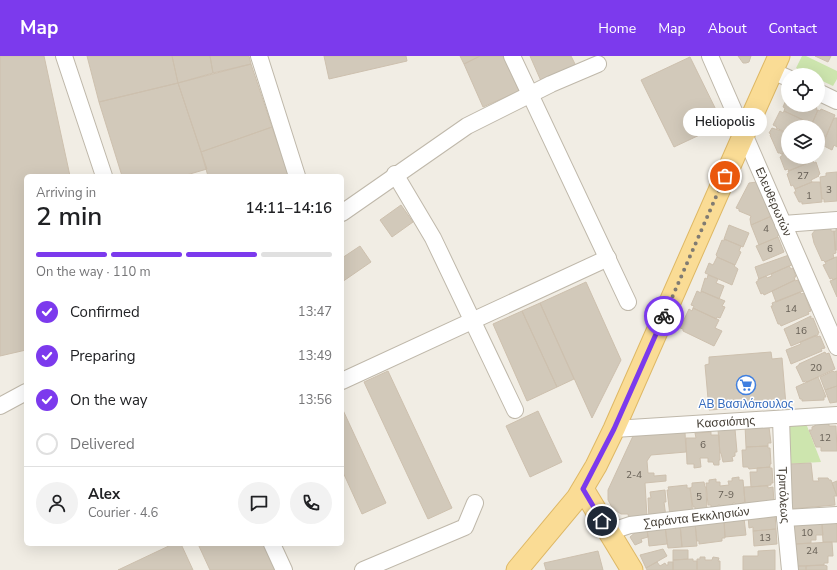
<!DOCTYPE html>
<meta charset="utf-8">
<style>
:root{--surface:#fff;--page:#f2f2f2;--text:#202124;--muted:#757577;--line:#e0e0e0;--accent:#7c3aed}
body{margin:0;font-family:"Nunito Sans",sans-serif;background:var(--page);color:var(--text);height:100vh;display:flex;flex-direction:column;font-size:15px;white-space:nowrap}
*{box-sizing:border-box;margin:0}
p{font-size:13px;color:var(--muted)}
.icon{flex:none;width:22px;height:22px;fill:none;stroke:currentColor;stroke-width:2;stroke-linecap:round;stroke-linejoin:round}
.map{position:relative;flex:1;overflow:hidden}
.panel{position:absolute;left:24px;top:118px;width:320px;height:372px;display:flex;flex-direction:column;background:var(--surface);border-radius:6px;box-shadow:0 4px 16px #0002}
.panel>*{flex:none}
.tools{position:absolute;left:781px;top:12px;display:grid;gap:8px}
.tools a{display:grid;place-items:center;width:44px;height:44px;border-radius:50%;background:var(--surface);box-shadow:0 4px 16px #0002;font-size:20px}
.pin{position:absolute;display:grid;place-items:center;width:34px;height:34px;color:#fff;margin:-17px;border:2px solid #fff;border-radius:50%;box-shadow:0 1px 4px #0007}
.courier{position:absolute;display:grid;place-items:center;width:40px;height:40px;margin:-20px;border:3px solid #7c3aed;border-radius:50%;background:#fff;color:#222;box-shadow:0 1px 5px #0007}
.bubble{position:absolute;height:28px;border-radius:14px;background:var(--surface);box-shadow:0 4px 16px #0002;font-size:13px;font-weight:600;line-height:28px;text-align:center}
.headline em{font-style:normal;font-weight:600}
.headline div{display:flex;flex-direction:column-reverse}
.headline{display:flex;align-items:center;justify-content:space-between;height:68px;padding:0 12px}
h1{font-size:26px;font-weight:600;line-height:30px}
.bar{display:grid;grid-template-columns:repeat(4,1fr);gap:6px 4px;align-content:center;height:48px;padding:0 12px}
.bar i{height:5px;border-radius:3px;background:var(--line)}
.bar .current{background:var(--accent)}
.bar p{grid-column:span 4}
.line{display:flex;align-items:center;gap:10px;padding:0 12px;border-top:1px solid var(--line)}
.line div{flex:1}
.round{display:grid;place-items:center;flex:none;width:42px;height:42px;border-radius:21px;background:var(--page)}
ol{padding:0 12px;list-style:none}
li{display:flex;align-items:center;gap:12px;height:44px}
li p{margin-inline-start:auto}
li .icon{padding:4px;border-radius:50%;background:var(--accent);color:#fff;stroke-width:4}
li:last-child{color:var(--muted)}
li i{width:22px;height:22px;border:2px solid var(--line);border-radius:50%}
header{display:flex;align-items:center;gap:24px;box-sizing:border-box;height:56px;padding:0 20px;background:var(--accent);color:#fff}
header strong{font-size:19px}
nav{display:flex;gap:22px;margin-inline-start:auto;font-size:14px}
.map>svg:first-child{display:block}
</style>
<header>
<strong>Map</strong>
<nav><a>Home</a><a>Map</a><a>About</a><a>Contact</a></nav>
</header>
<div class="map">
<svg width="837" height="514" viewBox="0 0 837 514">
<rect width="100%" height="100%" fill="#f1ede4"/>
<!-- green -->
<path fill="#cde5ae" d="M802,0H806L837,15V23L833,30L818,23V19H810L796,12Z
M786,370H807L821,406L788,408Z"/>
<!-- building -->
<path fill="#d2c9ba" stroke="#cdc0ae" d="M0,0H44L70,120H26V294L0,300Z
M87,0H172L178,27L99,46Z
M172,0H210L213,17L178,27Z
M210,0H249L251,8L213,17Z
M324,0H406L407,5L329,23Z
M460,0H480L464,8Z
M480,0H503L519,35L483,51L464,8Z
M530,0H571L576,10L541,25Z
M738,0H751L749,6L746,7H743Z
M815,0H831L828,6Z
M690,1L723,68L674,91L641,24Z
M251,8L272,71L201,96L178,27Z
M178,27L207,113L183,120H122L99,46Z
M788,39V49H812L817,52L816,54H818L812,68L784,55L785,52L783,51Z
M821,53L835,59L825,83L823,82L821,86L818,85V71H810L818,54L820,55Z
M780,55L783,57L784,55L803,64L800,71L798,70V71H788V77L776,72L777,71L773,69Z
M834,62H837V91L834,89L832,94L824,90L825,88L823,87Z
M272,71L289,120H208L201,96Z
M772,72L788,77V95L781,98L780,97H778L770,79L771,78L769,77Z
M788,95V101H814V103H812L813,105L789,115L788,113L785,114L780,101L782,100V98Z
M813,105L814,107L816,106L820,118L818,119L819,120L811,124L812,126L795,133L793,129L791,130L787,118L789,117L788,115Z
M837,116V145L824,146V143H822L820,121L826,120V117Z
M757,126L774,159L751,169L750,163L751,160L739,155V153L736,152L749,127Z
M812,126H820L822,146L802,148V146H799L794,136H796L795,133Z
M401,149L413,166L392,181L380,164Z
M774,159L781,178L777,180L778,181L759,189L751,169Z
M729,169L749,177L743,191L724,183Z
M831,172V175H834L836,197L833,198L834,202L825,206L823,204L822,205L814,187L812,178L816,173Z
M836,172H837V194H835L834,175H836Z
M778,181L784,196L763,205L756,190Z
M724,183L741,190L739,195L741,196L735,209L717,201V200L716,199L722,184L724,185Z
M360,190L371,206L342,226V202Z
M789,199L794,208L759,223L755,211Z
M717,201L735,209L734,210L738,213L732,229L705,217L709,207L713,209Z
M836,201H837V222L833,224L832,222L830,223L823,209L826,208L825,206Z
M789,210L791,213L793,212L796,221H794L795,224L764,239L763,237L761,238L756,226L758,225V223L766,220L767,222L772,220L771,218Z
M708,219L718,223L716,227L724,230L719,243L701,235L705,222L707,223Z
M837,222V241L830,225Z
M795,224V225L798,224L803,235L776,246L772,235Z
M586,226L621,304L592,362L540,247Z
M697,235L701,237V235L725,245L722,250L725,251L720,262L717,261L716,263L693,252L694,250L691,249Z
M800,236L801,238L804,237L811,255L808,256L809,258L781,270L780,268H778L771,250H773L772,247Z
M540,247L574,323L557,331L522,255Z
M693,252L719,264L715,272L722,275L714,290L683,275V273L680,272L689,253L692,255Z
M522,255L557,331L527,345L493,268Z
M811,260V263L813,262L819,277H818V279L791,290L784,273Z
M816,279V281L820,280L825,292L821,293L822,295L791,308L786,294L801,288L800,286Z
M771,296L772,303L782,302L786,349L709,354L705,309L709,308V301Z
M825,296L826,298L829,297L835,313L807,326L806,325L803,326L796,311L799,309V308Z
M388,315L452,452L428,463L364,326Z
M833,315L834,316L837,315V330L825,334L820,321Z
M818,321L826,341H824V344L802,345V343H800L796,331Z
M837,330V346L830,347L825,334Z
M342,352L386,447L362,458L342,414Z
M538,355L562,406L530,421L506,370Z
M815,368H829V370H836L837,395H821V391H816L809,374H812V371L815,370Z
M745,369L769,371L771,387H768V390L746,391Z
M735,373L737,396H735V400L732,401L733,405L723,406L721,397H720L718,374Z
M685,376L686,396L651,399L647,405L648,417H654V420L666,419V425L645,427L647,461L629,463L628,458H621L613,453L608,444V434L633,380Z
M711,376V379H719L720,404H719V409H714L713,406H708V402H700L701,411L694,412V408H687L686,382H696L695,377Z
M768,390V392H770L771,408H770V411L749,413L748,411H743L742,394H746V391Z
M811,407L813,425H819L818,422H828L829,424H831L837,440H834L835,449L790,453V408Z
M770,411V412H772L773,427H771V429L751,431L750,416H757V412Z
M739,421V424H743L745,446L742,447V450H736L735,447H733V450L720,451V449H718V452L711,453V449H708L706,427H709V424L716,423V426H720V430L729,429L728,425H732V422Z
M837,425V440L832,427Z
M704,426L705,431H706L707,457L695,458V451H693L690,432L692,431V427Z
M687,429V432H690L693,458L670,460L667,434H669L668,431Z
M768,430V432L773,431L774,447L745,449L744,431Z
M665,434L666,446H664L666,461L649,463L648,442H651L650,436Z
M775,457L776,473L753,475V471L749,472L748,460Z
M744,462L746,479L725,481L724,464Z
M724,464L725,482H722V485L699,488V485H697L695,467Z
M837,464V486H823L822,468Z
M820,466V468H822L823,479H816V484H811V487L795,488L793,469Z
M695,467L697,490L682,491L680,468Z
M680,468L682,491L668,492L665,470Z
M665,470L667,488L649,490L647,472Z
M776,473L777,488L754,490L753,475Z
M647,474L648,481L641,483L642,486L635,489L630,481L637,475Z
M832,486L833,500H828V507H824V509L796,510L795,488Z
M173,488H181L193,514H118Z
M198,488H263L275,514H210Z
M663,493L667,500L646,512L640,499Z
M673,494H688V503L673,504Z
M775,494V514H743V500H758V495Z
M598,495L603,514H546L544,507Z
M700,501H705V504H712L713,501L719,502L718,505H720V514H697V503H700Z
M693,503V505H697V514H673V504Z
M657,506L660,510L665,507L666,509H668V506H673V514H647L646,512Z
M796,510H806V514H796Z
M806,510L824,509L827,510V514H806Z"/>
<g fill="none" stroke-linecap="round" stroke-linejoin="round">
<!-- minor casing -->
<g stroke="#bfb8aa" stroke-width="18">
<g id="minor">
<path d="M64,0L104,120"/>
<path d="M259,0L297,120"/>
<path d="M512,0L628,246"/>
<path id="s1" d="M710,0L837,291"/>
<path d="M772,15L788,22"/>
<path d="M818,36L837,45"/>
<path d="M395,118L433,182L515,354"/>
<path d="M342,157L467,70L551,28L598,8"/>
<path d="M783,168L837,164"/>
<path d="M342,325L608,202"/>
<path d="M0,350L26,336"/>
<path id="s2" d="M781,363L784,451L790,514"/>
<path id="s3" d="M614,373L837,359"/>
<path d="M785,462L837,459"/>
<path id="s4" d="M609,476L630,469L784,451"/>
<path d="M272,488L284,514"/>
<path d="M363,514L465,471L475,447"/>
</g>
</g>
<!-- major casing -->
<g stroke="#deb865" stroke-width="23">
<path id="major" d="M583,433L632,514
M517,514L577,442L596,410L614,373L744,78L779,0"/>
</g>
<!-- minor -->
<use href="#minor" stroke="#fff" stroke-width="16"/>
<!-- major -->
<use href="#major" stroke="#fadc95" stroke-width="21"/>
</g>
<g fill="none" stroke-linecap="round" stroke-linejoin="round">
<!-- done -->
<path stroke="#807b72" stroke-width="4" stroke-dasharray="0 7.2" d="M664,260L725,120"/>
<!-- route -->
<path stroke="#7c3aed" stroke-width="5" d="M602,465L583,433L614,373L664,260"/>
</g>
<!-- icons -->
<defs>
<g id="supermarket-ring" transform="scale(1)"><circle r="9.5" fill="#fff" stroke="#3f7fe0" stroke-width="1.5"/><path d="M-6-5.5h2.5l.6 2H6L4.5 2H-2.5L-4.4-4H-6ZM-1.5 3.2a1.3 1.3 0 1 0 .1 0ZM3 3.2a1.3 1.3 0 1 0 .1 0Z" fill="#3f7fe0"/></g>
</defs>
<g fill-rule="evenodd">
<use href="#supermarket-ring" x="746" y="329"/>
</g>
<g text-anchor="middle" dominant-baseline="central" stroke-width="3" stroke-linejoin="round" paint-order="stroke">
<!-- number labels -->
<g font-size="10" fill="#676056">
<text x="803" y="120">27</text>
<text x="829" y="134">3</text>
<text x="809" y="140">1</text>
<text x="766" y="173">4</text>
<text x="770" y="193">6</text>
<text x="791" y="253">14</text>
<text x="801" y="275">16</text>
<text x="816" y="312">20</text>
<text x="825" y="382">12</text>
<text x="703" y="389">6</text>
<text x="634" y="419">2-4</text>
<text x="726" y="439">7-9</text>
<text x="699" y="441">5</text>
<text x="807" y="477">10</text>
<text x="765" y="482">13</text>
<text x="812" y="495">24</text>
</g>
<!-- street labels -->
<g font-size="12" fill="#433d34" stroke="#fff">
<text stroke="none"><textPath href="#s1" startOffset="159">Ελευθερωτών</textPath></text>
<text stroke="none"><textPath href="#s3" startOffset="112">Κασσιόπης</textPath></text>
<text stroke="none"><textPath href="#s2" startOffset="76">Τριπόλεως</textPath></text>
<text stroke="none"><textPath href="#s4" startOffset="89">Σαράντα Εκκλησιών</textPath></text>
</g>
<!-- shop labels -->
<g font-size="12" fill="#366cbe" stroke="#fff">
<text x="746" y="348">ΑΒ Βασιλόπουλος</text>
</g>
</g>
</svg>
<div class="tools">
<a><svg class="icon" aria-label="locate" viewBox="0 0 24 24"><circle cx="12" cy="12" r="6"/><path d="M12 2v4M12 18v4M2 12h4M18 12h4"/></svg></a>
<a><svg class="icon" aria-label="layers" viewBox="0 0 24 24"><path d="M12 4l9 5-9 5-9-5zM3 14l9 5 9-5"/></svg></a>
</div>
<div class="pin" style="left:725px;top:120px;background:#ea580c"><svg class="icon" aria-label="bag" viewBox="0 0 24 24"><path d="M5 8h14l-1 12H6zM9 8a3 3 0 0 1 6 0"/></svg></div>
<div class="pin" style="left:602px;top:465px;background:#1f2937"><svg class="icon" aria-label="home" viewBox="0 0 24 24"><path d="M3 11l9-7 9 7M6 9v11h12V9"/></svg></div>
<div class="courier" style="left:664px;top:260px"><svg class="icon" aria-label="bike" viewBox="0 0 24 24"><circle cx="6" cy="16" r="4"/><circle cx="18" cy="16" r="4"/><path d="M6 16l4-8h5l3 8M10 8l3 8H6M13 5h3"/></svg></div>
<div class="bubble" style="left:683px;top:52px;width:84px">Heliopolis</div>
<section class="panel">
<div class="headline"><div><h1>2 min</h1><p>Arriving in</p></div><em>14:11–14:16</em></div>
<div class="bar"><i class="current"></i><i class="current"></i><i class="current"></i><i></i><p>On the way · 110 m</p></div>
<ol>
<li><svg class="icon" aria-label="check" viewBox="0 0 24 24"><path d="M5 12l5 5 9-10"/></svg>Confirmed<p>13:47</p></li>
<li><svg class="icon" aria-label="check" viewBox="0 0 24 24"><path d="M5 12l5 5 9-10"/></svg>Preparing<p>13:49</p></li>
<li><svg class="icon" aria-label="check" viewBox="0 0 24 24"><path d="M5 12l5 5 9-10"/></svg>On the way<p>13:56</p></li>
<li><i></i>Delivered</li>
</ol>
<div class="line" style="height:72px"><a class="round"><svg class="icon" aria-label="person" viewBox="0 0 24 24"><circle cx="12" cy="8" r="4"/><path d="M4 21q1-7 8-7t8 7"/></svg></a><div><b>Alex</b><p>Courier · 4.6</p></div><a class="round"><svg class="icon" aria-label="chat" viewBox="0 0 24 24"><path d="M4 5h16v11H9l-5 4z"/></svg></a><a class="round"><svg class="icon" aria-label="phone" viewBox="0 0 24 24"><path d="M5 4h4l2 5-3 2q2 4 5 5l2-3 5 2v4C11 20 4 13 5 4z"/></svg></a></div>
</section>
</div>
